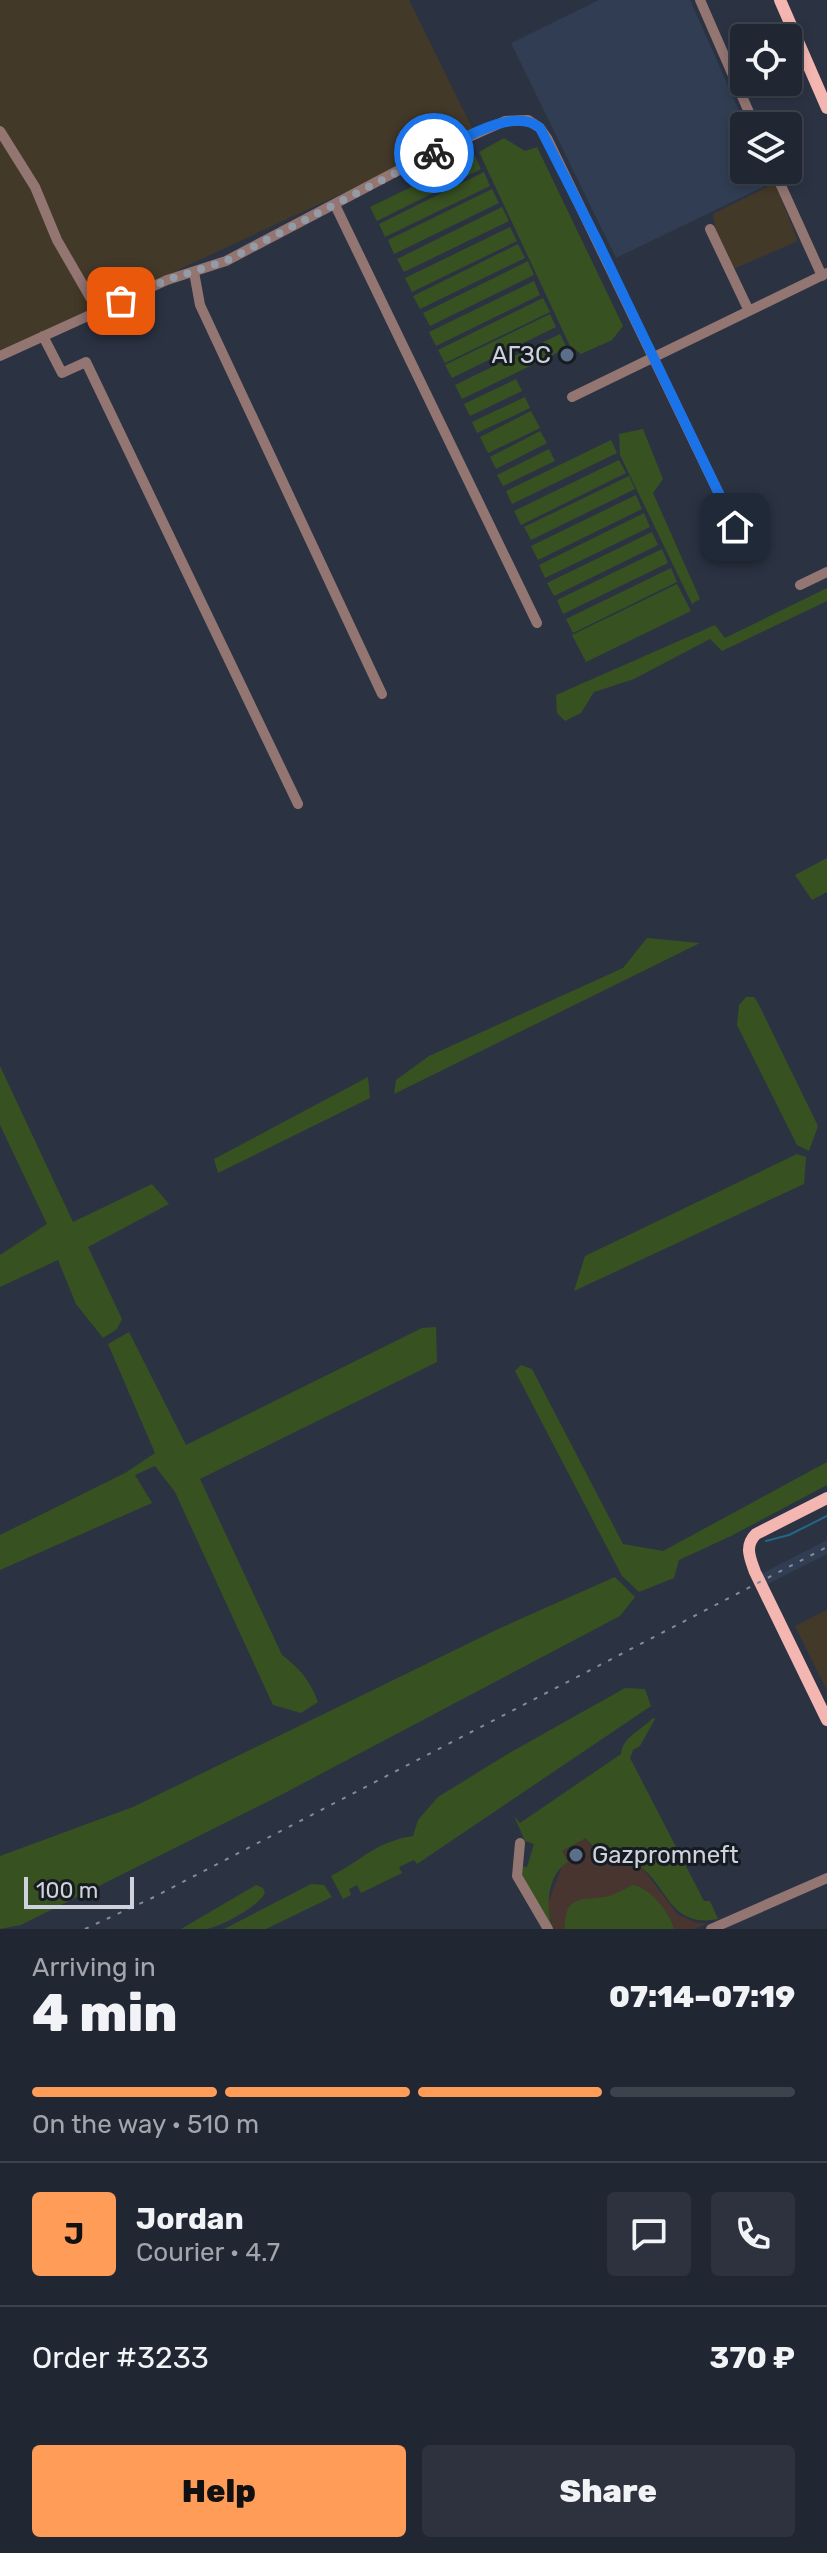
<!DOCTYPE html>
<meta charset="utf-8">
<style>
:root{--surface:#202632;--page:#2d323e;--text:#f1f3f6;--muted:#a2a5ac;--line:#3d434d;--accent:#fe9c58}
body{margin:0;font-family:Rubik,sans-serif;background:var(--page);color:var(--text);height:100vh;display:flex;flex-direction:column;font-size:30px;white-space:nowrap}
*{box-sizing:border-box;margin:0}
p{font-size:26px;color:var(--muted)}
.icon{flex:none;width:44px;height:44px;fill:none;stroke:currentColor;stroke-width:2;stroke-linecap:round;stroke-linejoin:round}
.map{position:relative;height:1929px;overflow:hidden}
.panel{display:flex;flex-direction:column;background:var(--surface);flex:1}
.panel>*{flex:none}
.buttons{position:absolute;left:730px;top:24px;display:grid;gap:16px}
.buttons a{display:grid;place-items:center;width:72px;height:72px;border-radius:8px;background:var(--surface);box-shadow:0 4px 12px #0003,0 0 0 2px var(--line);font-size:40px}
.scale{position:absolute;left:24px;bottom:20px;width:110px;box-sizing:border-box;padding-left:8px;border:4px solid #cdd2dc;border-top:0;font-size:22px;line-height:28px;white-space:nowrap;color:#cdd2dc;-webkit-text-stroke:6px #171b22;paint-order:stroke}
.pin{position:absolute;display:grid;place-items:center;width:68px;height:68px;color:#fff;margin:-34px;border-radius:16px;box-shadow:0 4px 12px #0006}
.courier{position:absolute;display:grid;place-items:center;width:80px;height:80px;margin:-40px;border:6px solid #1a73e8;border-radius:50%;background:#fff;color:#222;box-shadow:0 2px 10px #0007}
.summary em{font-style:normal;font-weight:800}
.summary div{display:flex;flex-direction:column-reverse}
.summary{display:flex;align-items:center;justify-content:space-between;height:136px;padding:0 32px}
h1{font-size:52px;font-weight:800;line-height:60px}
.bar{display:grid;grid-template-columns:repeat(4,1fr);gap:12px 8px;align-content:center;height:96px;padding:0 32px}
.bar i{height:10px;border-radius:6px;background:var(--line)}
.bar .current{background:var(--accent)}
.bar p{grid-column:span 4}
.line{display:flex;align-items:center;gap:20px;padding:0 32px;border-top:2px solid var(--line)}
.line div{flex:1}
.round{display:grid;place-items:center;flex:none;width:84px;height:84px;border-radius:8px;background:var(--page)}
.primary-button{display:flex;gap:16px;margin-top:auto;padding:16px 32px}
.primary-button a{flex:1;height:92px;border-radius:8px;background:var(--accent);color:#111;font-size:32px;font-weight:800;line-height:92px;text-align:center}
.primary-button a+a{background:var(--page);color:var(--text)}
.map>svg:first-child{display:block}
</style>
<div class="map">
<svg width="827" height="1929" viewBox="0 0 827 1929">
<rect width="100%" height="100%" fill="#2b3343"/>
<!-- commercial -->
<path fill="#493530" d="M586,1838L590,1845L636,1864L644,1870L678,1915L697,1923H708L695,1929H553L547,1906L562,1866V1851Z"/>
<!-- industrial -->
<path fill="#433929" d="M0,0H409L474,132L0,353Z
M775,183L798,241L733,269L716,235L713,214Z
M827,1610V1691L795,1626Z"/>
<!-- built -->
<path fill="#313d52" d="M599,0H690L746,126L744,170H765L771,183L616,258L511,43Z
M827,1540V1554L766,1585L761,1574Z"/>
<!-- green -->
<path fill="#385121" d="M504,138L525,151L537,147L623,326L612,340L581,354L570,346L479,152Z
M475,156L481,169L377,221L370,207Z
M484,172L490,186L385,237L379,224Z
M492,189L499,203L394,254L388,240Z
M502,207L509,221L404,272L397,259Z
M510,227L517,241L412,292L405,278Z
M518,244L525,258L420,309L413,296Z
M528,261L534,275L430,326L423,313Z
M534,281L540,295L436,346L429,332Z
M543,298L550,312L445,363L438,350Z
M550,314L556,327L452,378L445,365Z
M560,334L567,348L462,399L455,385Z
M516,379L522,391L470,416L464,404Z
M525,397L530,408L477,433L472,422Z
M531,411L540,428L488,453L480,437Z
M643,429L663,479L653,493L700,599L692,604L620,455L619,434Z
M540,431L547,443L496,469L490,457Z
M611,440L617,453L512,504L506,491Z
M549,449L555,461L503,486L497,475Z
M619,460L626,473L521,525L514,511Z
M629,476L635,489L531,540L524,527Z
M636,495L642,509L538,560L531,546Z
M644,513L650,527L545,578L539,565Z
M652,532L658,545L554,596L547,583Z
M662,549L668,563L563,614L557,600Z
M671,568L677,582L573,633L566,619Z
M677,584L691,611L586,662L572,635Z
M827,588V601L722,651L710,639L634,679L594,692L581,713L565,721L557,713L556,695L715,625L725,638Z
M827,858V892L812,900L795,875Z
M647,938L700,943L394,1094L396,1080L429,1056L623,968Z
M746,997H754L758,1003L818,1126L809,1151L797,1145L737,1025L739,1005Z
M0,1066L73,1222L152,1184L169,1204L88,1247L122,1319L117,1329L103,1338L76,1304L58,1260L0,1287V1255L47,1224L0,1125Z
M368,1077L370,1098L218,1173L214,1159Z
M797,1154L806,1157L804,1184L574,1291L585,1256Z
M436,1327L437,1362L200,1479L282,1655C300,1669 310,1680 318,1702L301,1713L273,1705L175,1492L155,1466L135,1475L152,1503L0,1570V1535L125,1473L155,1453L108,1344L129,1332L186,1445L422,1328Z
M521,1365L532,1369L623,1544L663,1551L827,1462V1485L731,1536L679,1560L674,1578L639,1592L622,1576L515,1371Z
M615,1577L635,1597L620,1616L279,1796L21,1925L0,1929V1856L133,1807L498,1629Z
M625,1688L645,1689L651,1706L417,1864L414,1860L399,1867L402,1873L361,1893L357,1885L349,1889L351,1895L343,1899L331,1876C364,1859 375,1842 413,1836L418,1820L438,1797L506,1755Z
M653,1718L655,1719L640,1746L633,1750L630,1758L704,1901H710L718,1919C667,1929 668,1882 636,1864C618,1854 597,1856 586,1838L562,1851L568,1862C547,1874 545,1909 553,1929L525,1887L518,1866L527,1867L534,1844L525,1841L514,1816L520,1823L621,1754C622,1737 642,1730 653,1718Z
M311,1884L324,1885L332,1897L266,1929H224Z
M256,1885L263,1888L265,1893C259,1906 221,1927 206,1929C198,1929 189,1929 181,1929Z
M632,1885C650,1887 670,1913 674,1929H565C565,1892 583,1902 609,1896C616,1894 625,1889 632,1885Z"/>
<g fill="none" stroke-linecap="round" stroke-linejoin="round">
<!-- stream -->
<path stroke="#226788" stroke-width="2" d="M766,1541L789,1535L827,1516"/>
<!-- minor -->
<path stroke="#937572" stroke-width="10" d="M700,0L755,126
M0,131L35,187L57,240L98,311
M774,170L822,276
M335,205L537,623
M710,229L749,311
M194,272L200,305L382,694
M43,336L62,373L86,362L298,804
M0,356L167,280L226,261L418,160L505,121L528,120L540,128L547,138L735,527
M572,397L827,273
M800,585L827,572
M520,1843L517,1876L548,1929
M711,1929L827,1878"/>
<!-- major -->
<path stroke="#f4b6b1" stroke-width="12" d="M780,0L827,108
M827,1498L756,1534C744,1546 750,1558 755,1572L827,1720"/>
<!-- rail -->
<path stroke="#858b98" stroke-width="2" stroke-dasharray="4 8" stroke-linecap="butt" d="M85,1929L152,1898L827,1547"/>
</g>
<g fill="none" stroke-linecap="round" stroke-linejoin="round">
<!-- done -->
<path stroke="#949aa6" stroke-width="8" stroke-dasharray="0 14.4" d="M121,301L167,280L226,261L434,153"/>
<!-- route -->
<path stroke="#1a73e8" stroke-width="10" d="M434,153C461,140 514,106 540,128L598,242L735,527"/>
</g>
<!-- markers -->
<g fill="#5c6f8a" stroke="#171b22" stroke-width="3">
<circle cx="567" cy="355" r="8"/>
<circle cx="576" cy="1855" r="8"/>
</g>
<g text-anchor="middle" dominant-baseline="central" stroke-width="6" stroke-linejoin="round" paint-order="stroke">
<!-- poi labels -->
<g font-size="24" fill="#cdd2dc" stroke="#171b22" text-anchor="end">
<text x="551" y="355">АГЗС</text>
<text x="592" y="1855" text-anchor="start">Gazpromneft</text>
</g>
</g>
</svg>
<div class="buttons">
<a><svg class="icon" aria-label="locate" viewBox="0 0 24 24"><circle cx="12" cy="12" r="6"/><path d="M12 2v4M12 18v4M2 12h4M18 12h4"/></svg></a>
<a><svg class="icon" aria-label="layers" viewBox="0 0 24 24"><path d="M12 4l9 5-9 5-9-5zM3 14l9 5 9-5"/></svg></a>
</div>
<div class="scale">100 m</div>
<div class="pin" style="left:121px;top:301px;background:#ea580c"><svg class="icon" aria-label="bag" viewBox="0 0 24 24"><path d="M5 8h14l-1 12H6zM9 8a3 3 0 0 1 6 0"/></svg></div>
<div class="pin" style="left:735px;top:527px;background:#1f2937"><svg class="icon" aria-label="home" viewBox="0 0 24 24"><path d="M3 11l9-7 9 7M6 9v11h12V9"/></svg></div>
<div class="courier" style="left:434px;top:153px"><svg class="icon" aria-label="bike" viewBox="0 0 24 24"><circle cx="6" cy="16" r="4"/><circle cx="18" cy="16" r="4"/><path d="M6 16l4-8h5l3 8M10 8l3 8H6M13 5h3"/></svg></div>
</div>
<section class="panel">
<div class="summary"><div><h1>4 min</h1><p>Arriving in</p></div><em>07:14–07:19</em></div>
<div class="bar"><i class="current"></i><i class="current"></i><i class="current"></i><i></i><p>On the way · 510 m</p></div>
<div class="line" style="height:144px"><b class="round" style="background:var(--accent);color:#111">J</b><div><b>Jordan</b><p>Courier · 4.7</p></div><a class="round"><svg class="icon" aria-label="chat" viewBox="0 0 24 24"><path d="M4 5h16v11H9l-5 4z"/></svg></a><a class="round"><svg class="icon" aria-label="phone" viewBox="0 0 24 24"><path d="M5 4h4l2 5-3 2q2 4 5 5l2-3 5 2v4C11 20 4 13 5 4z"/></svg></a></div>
<div class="line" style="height:104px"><div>Order #3233</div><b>370 ₽</b></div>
<div class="primary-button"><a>Help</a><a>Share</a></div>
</section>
